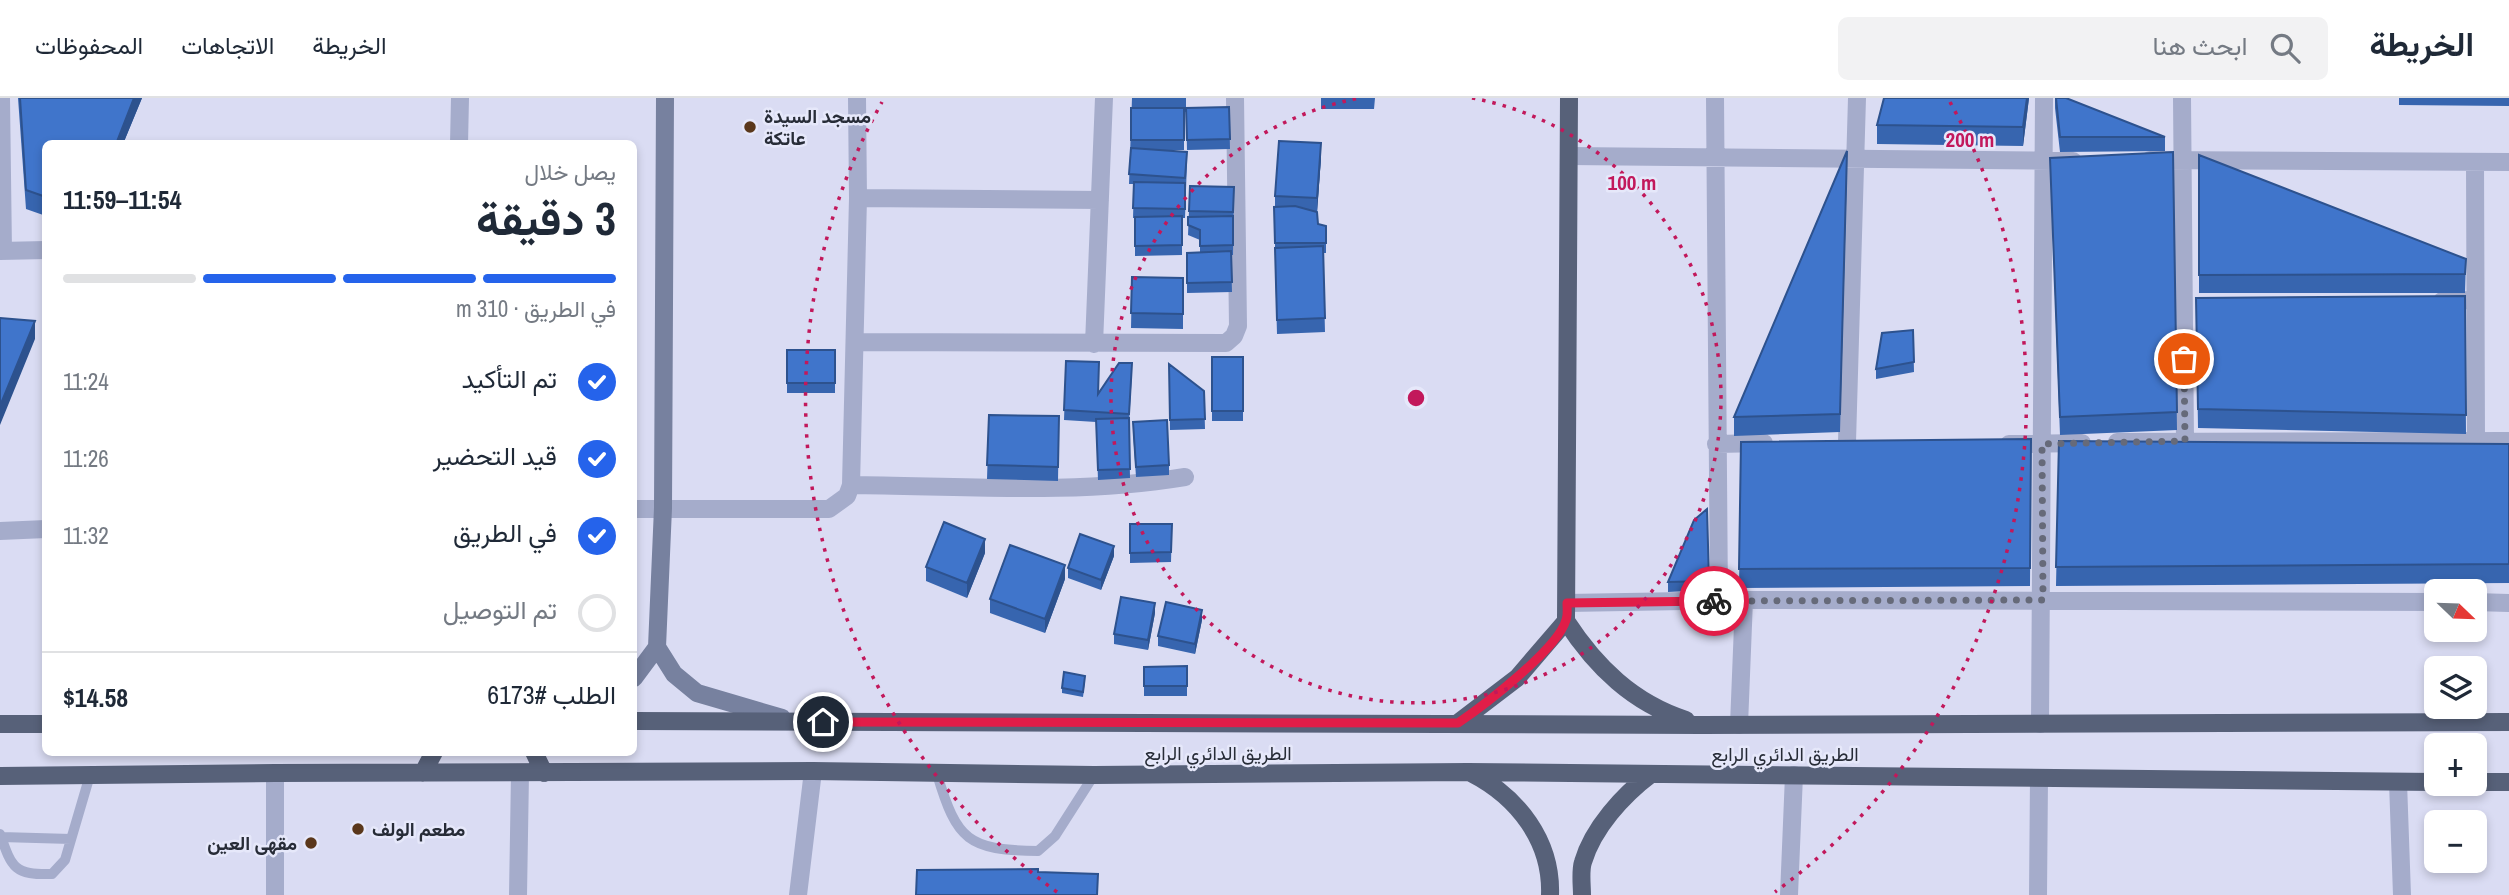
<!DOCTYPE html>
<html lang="ar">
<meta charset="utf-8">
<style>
:root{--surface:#fff;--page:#f2f2f3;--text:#1f2937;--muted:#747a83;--line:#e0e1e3;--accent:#2563eb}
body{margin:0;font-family:"Archivo Narrow",Vazirmatn,sans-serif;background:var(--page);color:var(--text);direction:rtl;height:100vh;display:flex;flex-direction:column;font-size:26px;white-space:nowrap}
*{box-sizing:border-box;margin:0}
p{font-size:23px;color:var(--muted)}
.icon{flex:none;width:38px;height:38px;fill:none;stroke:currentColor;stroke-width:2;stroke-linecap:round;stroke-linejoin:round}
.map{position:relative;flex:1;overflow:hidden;direction:ltr}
.details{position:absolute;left:42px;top:42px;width:595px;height:616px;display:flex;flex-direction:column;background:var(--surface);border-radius:10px;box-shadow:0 4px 10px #0003;direction:rtl}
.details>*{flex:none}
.needle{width:46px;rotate:113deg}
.buttons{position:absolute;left:2424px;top:481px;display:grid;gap:14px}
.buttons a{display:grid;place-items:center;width:63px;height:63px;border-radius:10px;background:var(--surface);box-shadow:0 4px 10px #0003;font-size:35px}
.pin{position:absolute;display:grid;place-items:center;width:60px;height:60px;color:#fff;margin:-30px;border:4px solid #fff;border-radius:50%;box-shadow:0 2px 7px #0007}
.courier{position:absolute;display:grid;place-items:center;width:70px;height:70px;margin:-35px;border:5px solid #e11d48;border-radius:50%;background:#fff;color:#222;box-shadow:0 2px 9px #0007}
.summary em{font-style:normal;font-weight:700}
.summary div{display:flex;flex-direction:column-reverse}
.summary{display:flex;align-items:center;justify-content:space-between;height:119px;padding:0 21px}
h1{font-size:46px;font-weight:700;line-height:52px}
.bar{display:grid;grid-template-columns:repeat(4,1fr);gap:10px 7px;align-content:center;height:84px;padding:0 21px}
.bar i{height:9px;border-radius:5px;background:var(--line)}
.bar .active{background:var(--accent)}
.bar p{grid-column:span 4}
.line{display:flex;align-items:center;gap:18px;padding:0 21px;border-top:2px solid var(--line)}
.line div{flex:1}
ol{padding:0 21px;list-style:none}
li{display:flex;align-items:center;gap:21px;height:77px}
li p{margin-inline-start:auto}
li .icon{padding:7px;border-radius:50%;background:var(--accent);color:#fff;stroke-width:4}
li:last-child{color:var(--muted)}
li i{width:38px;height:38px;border:4px solid var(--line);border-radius:50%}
header{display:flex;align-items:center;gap:42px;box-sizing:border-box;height:98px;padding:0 35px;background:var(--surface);border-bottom:2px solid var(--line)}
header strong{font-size:33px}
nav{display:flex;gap:38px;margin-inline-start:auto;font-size:24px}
.search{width:490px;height:63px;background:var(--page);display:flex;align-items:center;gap:18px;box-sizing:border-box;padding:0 24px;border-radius:10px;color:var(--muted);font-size:26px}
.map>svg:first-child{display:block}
</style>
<header>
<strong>الخريطة</strong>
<div class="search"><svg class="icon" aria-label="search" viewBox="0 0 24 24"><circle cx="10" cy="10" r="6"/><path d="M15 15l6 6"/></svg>ابحث هنا</div>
<nav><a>الخريطة</a><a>الاتجاهات</a><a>المحفوظات</a></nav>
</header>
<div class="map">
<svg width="2509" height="797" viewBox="0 0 2509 797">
<rect width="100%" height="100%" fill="#dadcf3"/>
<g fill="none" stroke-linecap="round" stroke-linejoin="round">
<!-- lane -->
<path stroke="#a5accb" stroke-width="10" d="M937,676C957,743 968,752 1038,753L1055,738L1094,677
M0,736C12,770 14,777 52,776L65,762L90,677
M1,739L71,741"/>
<!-- street -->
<path stroke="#a5accb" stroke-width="18" d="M1,0L3,153
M1715,0L1719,503
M2182,0L2185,343
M459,46L460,0
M1569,58L2073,63
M2150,62L2509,64
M2475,64L2476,343
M858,100L1100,102
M0,153L46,152
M2442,203L2474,202
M856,244L1226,245L1234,238L1238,228L1235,0
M1094,246L1104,0
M1847,344L1857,0
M2117,344L2509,343
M1716,346L1764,345
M2009,346L2082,345
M851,387L858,100L857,0
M634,411H829L847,398L851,387C963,388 1075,397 1185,379
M0,433L46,431
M2474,504L2509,505
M1567,505L1744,502L2436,504
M2040,626L2044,0
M1739,627L1744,502
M2398,684L2402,797
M275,797V675
M518,797L520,676
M798,797L813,673
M1789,797L1794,677
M2038,797L2039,680"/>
<!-- secondary -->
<path stroke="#77819f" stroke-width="18" d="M665,0L663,410L657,549L674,576L697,595L782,620
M634,580L657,549"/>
<!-- primary -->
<path stroke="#576179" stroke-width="18" d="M1569,0L1566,523C1596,569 1633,605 1686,622
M634,623L1701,627L2509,624
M1458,625L1517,580L1566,523
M0,626H46
M534,654L544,675
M423,675L434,654
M1471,675C1518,699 1552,743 1550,797
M0,678L275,675L813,673L1094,677L1468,674L2436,684
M2474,684H2509
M1582,797C1582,787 1580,773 1583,764C1593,730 1623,697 1651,676"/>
</g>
<!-- wall -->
<path fill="#3765af" d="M18,0H142L123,46H46V118L26,111Z
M1132,0H1186V14H1184V52H1159L1187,64L1185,120H1182V157L1135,158V120H1133L1134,86H1129Z
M1321,0H1375L1374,11H1321Z
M2029,0L2023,48L1877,46V27Z
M2055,0L2165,39V53L2060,54L2055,10Z
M2399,0H2509V8L2399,7Z
M1229,9L1230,51L1187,52L1186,10Z
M2173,54L2177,332L2060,337L2050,60Z
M2199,57L2466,161L2465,195H2199Z
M1321,60L1317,114L1318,126L1326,128V155H1323L1325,234L1277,236L1275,164V98Z
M1847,71L1840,334L1734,338V319Z
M1190,88L1234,89L1233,157H1231L1232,194L1187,195V155H1200V142L1188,137Z
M1132,179L1183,180V231L1131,230Z
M2465,198L2466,336L2198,330L2196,200Z
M1913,232L1914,274L1876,281V271Z
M787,252H835V295H787Z
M1212,259H1243V323H1212Z
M1066,263L1098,296L1132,275L1129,326L1130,380L1098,382L1096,324L1064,322Z
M1169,266L1204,293L1205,331L1170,332Z
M989,317L1059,318L1058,383L987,381Z
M1133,334L1169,367V377L1136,379Z
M2031,341L2030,488L1739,490L1741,344Z
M2059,343L2509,346V485L2056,488Z
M1707,411L1709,492L1668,494V484Z
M1130,426H1172L1171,464L1130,465Z
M985,455L967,500L926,483V469Z
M1114,458L1101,492L1068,480V470Z
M1065,481L1045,535L990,515V501Z
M1155,515L1148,552L1114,546V536Z
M1202,522L1195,556L1158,548V538Z
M1187,568V598H1144V569Z
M1085,583L1083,599L1062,595V590Z"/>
<!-- shaded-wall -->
<path fill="#2d528e" d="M134,0H142L123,46H116Z
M2027,0H2029L2023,48V29Z
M1321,45V60L1317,115V100Z
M35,223V241L0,327V308Z
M985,441V455L967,500V485Z
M1114,448V458L1101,492V482Z
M1065,467V481L1045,535V521Z
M1155,505V515L1148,552V542Z
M1202,512V522L1195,556V546Z"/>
<!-- building -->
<path fill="#4075cb" stroke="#2d528e" stroke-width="2" d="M20,0H134L116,46H46V99L26,92Z
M1884,0H2027L2023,29L1877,27Z
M2056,0H2066L2165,39H2060Z
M1229,9L1230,41L1187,42L1186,10Z
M1131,10H1184V42H1131Z
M1279,43L1321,45L1317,100L1275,98Z
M1131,50L1187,54L1185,80L1129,76Z
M1847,53L1840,316L1734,319Z
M2173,54L2177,314L2060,319L2050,60Z
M2199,57L2466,161L2465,176L2199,177Z
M1134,84L1185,85V111L1133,110Z
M1190,88L1234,89L1233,114L1189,113Z
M1295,108L1317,114L1318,126L1326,128V145H1275L1274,109Z
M1182,118V147L1135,148V119Z
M1233,118V147L1200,148V132L1188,127V119Z
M1323,148L1325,220L1277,222L1275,150Z
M1231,153L1232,184L1187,185V155Z
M1132,179L1183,180V216L1131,215Z
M2465,198L2466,317L2198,311L2196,200Z
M0,220L35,223L0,308Z
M1913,232L1914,264L1876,271L1882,235Z
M787,252H835V285H787Z
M1212,259H1243V313H1212Z
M1066,263L1099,264L1098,296L1119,265H1132L1129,316L1064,312Z
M1169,266L1204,293L1205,321L1170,322Z
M989,317L1059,318L1058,369L987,367Z
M1129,320L1130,371L1098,372L1096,321Z
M1167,322L1169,367L1136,369L1133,324Z
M2031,341L2030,470L1739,471L1741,344Z
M2059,343L2509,346V466L2056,469Z
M1707,411L1709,483L1668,484L1694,422Z
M944,424L985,441L967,485L926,469Z
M1130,426H1172L1171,454L1130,455Z
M1080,436L1114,448L1101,482L1068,470Z
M1010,447L1065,467L1045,521L990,501Z
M1121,499L1155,505L1148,542L1114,536Z
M1166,504L1202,512L1195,546L1158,538Z
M1187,568V588H1144V569Z
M1064,574L1085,578L1083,594L1062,590Z
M1038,771V774L1098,776L1097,797H916L917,772Z"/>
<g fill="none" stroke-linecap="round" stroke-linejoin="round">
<!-- done -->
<path stroke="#666a79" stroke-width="7" stroke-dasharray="0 12.6" d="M1714,503L2043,502L2042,346L2185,343L2184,261"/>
<!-- route -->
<path stroke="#e11d48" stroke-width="9" d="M823,624L1458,625C1483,608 1558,551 1566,522C1568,517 1567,510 1567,505L1714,503"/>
</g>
<!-- distance rings -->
<g fill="none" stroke="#c2185b" stroke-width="3.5" stroke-dasharray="3.5 7">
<path d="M1472 0A305 305 0 1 1 1360 0"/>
<path d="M1057 794A611 611 0 0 1 882 4M1950 4A611 611 0 0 1 1775 794"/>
</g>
<!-- markers -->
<g fill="#5a371b" stroke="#e6e8fa" stroke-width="2.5">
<circle cx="750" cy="29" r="7"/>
<circle cx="358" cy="731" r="7"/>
<circle cx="311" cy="745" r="7"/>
</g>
<g text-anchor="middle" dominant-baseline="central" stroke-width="5" stroke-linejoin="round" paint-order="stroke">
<!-- poi labels -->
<g font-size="19" font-weight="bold" fill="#272c37" stroke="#e6e8fa" text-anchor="start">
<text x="764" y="18">مسجد السيدة<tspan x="764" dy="22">عاتكة</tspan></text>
<text x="372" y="731">مطعم الولف</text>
<text x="297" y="745" text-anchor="end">مقهى العين</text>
</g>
<!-- street labels -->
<g font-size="19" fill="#272c37" stroke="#e6e8fa">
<text x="1218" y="655">الطريق الدائري الرابع</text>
<text x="1785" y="656">الطريق الدائري الرابع</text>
</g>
</g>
<circle cx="1416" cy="300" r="10" fill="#c2185b" stroke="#e6e8fa" stroke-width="3.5"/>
<g font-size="21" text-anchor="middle" font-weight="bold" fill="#c2185b" stroke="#e6e8fa" stroke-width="5" stroke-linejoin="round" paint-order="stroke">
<text x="1970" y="49">200 m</text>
<text x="1632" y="92">100 m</text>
</g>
</svg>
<div class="buttons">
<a><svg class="needle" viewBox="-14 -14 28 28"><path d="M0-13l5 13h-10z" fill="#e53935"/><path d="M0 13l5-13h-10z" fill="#747a83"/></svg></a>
<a><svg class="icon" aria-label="layers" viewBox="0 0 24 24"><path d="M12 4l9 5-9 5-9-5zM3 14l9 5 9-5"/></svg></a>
<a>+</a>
<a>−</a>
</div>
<div class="pin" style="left:2184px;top:261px;background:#ea580c"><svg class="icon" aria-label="bag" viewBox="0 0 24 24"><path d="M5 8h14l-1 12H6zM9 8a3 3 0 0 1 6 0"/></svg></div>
<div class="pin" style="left:823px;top:624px;background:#1f2937"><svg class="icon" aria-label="home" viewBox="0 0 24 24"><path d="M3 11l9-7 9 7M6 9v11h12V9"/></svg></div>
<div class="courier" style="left:1714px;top:503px"><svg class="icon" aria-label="bike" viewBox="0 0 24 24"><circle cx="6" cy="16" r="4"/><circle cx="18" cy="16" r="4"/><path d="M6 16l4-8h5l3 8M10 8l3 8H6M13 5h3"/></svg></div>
<section class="details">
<div class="summary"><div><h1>3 دقيقة</h1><p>يصل خلال</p></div><em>11:54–11:59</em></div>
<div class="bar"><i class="active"></i><i class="active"></i><i class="active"></i><i></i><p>في الطريق · 310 m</p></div>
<ol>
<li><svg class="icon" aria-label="check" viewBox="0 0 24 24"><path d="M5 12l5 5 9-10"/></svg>تم التأكيد<p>11:24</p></li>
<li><svg class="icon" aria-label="check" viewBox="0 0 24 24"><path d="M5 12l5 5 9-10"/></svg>قيد التحضير<p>11:26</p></li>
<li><svg class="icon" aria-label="check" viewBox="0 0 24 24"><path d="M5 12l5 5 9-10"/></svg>في الطريق<p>11:32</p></li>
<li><i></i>تم التوصيل</li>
</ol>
<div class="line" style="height:91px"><div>الطلب #6173</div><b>$14.58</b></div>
</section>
</div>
